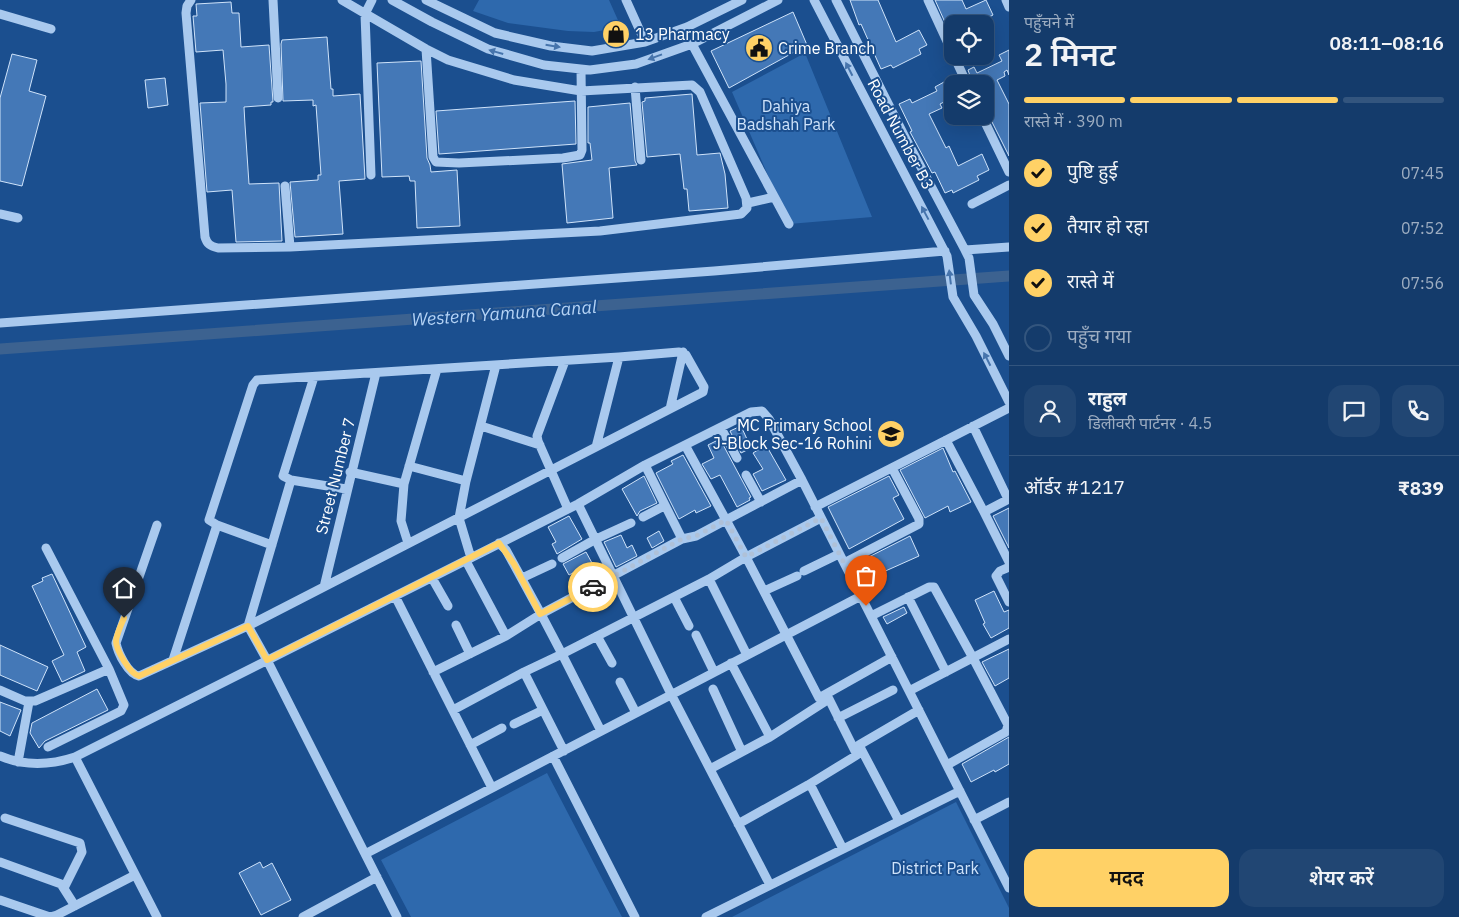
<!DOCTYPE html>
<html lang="hi">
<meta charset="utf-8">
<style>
:root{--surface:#143b6b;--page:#214673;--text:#f1f3f6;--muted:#9dadc1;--line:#33557e;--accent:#ffd166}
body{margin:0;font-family:"IBM Plex Sans","Noto Sans Devanagari",sans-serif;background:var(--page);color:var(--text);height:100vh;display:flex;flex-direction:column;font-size:19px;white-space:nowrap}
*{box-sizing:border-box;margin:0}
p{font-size:16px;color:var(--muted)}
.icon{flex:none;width:28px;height:28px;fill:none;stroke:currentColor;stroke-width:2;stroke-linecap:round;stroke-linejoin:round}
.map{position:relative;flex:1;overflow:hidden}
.side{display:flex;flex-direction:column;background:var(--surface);width:450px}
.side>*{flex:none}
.buttons{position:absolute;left:944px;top:15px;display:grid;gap:10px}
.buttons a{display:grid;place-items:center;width:50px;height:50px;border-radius:10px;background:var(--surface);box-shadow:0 5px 20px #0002,0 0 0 1px var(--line);font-size:25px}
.pin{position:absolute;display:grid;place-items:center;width:42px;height:42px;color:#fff;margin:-51px -21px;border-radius:50% 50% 50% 0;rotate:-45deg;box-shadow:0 0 5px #0007}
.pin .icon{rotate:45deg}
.courier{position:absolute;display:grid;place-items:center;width:50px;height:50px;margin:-25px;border:4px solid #ffd166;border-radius:50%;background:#fff;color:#222;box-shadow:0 1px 6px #0007}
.headline em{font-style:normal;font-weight:600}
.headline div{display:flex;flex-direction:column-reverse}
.headline{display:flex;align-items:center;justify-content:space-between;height:85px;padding:0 15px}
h1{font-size:32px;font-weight:600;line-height:38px}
.bar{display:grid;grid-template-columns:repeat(4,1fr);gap:8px 5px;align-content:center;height:60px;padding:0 15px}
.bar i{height:6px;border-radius:4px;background:var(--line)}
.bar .current{background:var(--accent)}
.bar p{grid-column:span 4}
.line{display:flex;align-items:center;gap:12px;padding:0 15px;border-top:1px solid var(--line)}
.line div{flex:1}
.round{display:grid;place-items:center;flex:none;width:52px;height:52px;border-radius:15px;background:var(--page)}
ol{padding:0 15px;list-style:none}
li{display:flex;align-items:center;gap:15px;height:55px}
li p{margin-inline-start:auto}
li .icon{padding:5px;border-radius:50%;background:var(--accent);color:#111;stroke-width:4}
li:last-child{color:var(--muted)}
li i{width:28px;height:28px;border:2px solid var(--line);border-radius:50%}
.button{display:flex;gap:10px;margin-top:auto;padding:10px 15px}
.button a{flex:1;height:58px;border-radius:15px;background:var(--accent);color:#111;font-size:20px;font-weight:600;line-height:58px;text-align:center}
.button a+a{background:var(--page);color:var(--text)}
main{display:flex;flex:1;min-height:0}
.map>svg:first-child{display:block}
</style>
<main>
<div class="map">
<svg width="1009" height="917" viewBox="0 0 1009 917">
<rect width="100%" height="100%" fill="#1b4f8f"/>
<!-- green -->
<path fill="#2e69ad" d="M479,0H609L621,27L594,32L568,31L508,23L473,11Z
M805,53L872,217L789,224L732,92Z
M547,773L622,917H411L381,860Z
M956,802L1009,908V917H732Z"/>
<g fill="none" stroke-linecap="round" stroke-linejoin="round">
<!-- canal -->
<path stroke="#3c6290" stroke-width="11" d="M0,349L1009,276"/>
</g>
<!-- building -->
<path fill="#4478b7" stroke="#cfe3fa" d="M850,0H878L896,42L919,30L927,45L919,49L921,54L893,68L891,65L881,69L861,24L859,25Z
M935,0H962L966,9L986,0L993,15L981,21L982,24H952V38Z
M231,2L232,13H239L241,47L269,45L273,102H271V105L244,107L245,125L249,184L279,183L282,241L236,242L232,190L207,192L200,103L226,102V84L223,50L196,52L193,16H197L196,4Z
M793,12L807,45L729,88L711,51Z
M327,37L331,89H333V96L360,94L365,179L339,181L343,234L295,237L290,182L318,180V175H321L316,105L313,106V100L283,101L281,44L282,40Z
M1009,50V75L1007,70L1004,72L1005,76L997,80L1009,104V156L989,116L985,111V84H973L968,70L974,67L977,73L1002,61L999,55Z
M12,54L37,60L29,91L46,96L22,186L0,181V98Z
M421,61L427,158L430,165L431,172L457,170L460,226L417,228L415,181H410L409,176L382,177L377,63Z
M165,78L168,105L148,108L145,80Z
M944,82L952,98L940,104L942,108L929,114L946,148L949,146L958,166L982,154L989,170L977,176L979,180L953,193L952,190L945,193L935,172L932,173L910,132L912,131L899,104L910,99L912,103L937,91L935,87Z
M692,94L697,155L720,153L725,174L728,208L689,211L687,189H684L680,154L647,157L642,102L645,101V98Z
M575,101L576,144L439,154L436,111Z
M630,103L635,161L637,165L609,168L613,218L567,223L562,164L592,160L590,143H588V107Z
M741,426L751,448L741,453L730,431Z
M720,439L751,497L749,498L750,500L737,507L720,475L711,479L702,464L714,458L708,445Z
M766,445L786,480L762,491L753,474L763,469L753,453Z
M943,448L953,472L955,471L971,502L950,512L948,506L925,518L900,470Z
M683,455L711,506L696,513L695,510L679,519L656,473L673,464L671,461Z
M644,476L657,503L640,511L637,516L622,489Z
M889,476L899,495L893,498L904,519L849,549L828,507Z
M1009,508V548L993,516Z
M569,516L582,539L557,554L552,544L556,542L548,527Z
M659,531L664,541L652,548L647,538Z
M621,535L627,548L632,545L637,556L616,567L604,542Z
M910,536L919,556L863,581L855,564Z
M586,552L592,563L569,575L563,564Z
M52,574L86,647L77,652L85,671L62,682L52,661L64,655L32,586L43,581L42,578Z
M994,591L1004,612L1009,610V628L991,638L983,624L985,623L975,600Z
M904,607L907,613L887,624L883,617Z
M0,645L48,667L37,691L0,675Z
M1009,649V678L995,686L982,662Z
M97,689L108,710L45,741L39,748L30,733L32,723Z
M0,702L21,710L10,736L0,731Z
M1009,737V764L995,772L994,770L971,782L962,764Z
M260,862L263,868L272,863L291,900L261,915L239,873Z"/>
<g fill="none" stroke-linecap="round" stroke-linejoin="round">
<!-- minor -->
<path stroke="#a9c9ee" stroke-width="9" d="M191,0L187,6L186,13L205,237C207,244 210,246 218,248L290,247L600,231L741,214L747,208L746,198L700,92L692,85L581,91L514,80L448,60L426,49L342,0
M273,0L278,98
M392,0L432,22L488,49L544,65L590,70L636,64L692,44L778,0
M426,0L495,33L551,46L592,51L645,42L687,27L742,0
M626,0L645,42
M814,0L947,256L953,297L976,336L1009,402
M836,0L906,139L965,250L969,258L974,295L993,324L1009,356
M928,0L952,52
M1006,0L1009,7
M0,14L51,29
M692,44L789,224
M426,49L433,157L436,162L459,163L563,158L580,155L582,150L581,69
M954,56L967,84
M635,87L641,160
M982,116L1009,172
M371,175L365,14L372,0
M285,186L290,247
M748,203L774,197
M972,204L1009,185
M0,214L18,218
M965,250L1009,247
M0,323L714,271L945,251
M565,361L537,436L538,441L568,509
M314,377L283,476L291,480L346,489
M670,409L683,352
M481,426L540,445
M973,426L1008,499
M721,428L737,458
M946,440L984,512L1009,499
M685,445L726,520L802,480
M596,447L619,357
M409,466L466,481
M350,472L404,484
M746,475L761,502
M291,480L248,626L267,660L397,917
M578,504L671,694L770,885
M815,507L1009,408
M984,512L1009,562
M643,517L664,506
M821,518L746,557L819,698L892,657
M157,525L116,643C118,653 128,674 139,676L248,626L703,392L704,387L686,355L679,352L619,357L257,380L253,385L209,520L217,525L272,545
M682,539L696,536L726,520L746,557L709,579
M408,543L401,521L404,484L437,369
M499,543L506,550L541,614L682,539L645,465
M46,548L109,669L124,705L121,711L48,747
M471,558L459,518L466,481L496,365
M562,558L596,539L631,523
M844,563L919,524V519L892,468
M1009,567L1000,571L996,576L1009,602
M804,571L839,554
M432,578L448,606
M522,578L552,564
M324,587L376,373
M764,591L797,576
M395,596L492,788
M674,597L689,626
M908,597L946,672
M871,616L929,587H934L973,658L1008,725L1006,732L947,765
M456,625L470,654
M696,635L714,672
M506,636L541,614L562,654L524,672
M597,636L612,663
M173,660L217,525
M433,672L506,636L466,561
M620,682L636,713
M713,689L742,752
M0,690L25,701H35L109,669
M909,691L1009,639
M453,710L524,672L564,751
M838,718L893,690
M514,724L543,710
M601,731L562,654L709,579L747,655
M770,737L829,699L857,755L808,785
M470,745L502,728
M0,756C24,766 51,765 75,757L578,504L645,465L751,412L762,411L769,419L802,480L1009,888
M553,756L635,917
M75,757L157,917
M18,762L29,702
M710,769L770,737L731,663
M5,818L80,843L82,852L64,888
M974,820L1009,802
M899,821L859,745L919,710
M738,824L808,785L812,788L843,849
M365,854L861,596
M0,862L61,884L75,906
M0,900L50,917L57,915L135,875
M303,917L377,877
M706,917L960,791"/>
</g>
<!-- one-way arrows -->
<defs><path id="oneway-solid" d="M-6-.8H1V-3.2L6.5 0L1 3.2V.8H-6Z" transform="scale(1.25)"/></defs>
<g fill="#4674ac">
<use href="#oneway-solid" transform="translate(553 46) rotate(9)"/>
<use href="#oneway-solid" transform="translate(496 52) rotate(-164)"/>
<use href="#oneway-solid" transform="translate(655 57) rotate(160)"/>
<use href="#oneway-solid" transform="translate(849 69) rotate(-117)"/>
<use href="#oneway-solid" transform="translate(925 213) rotate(-118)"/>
<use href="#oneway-solid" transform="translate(950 277) rotate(-97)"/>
<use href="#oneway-solid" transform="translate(987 359) rotate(-117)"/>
</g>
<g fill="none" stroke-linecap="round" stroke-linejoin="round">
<!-- done -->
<path stroke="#afc1d8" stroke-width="5" stroke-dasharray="0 9" d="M593,587L682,539L696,536L726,520L746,557L821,518L866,606"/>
<!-- route -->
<path stroke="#ffd166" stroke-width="6" d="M124,618C121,625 117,633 116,641C116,650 130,674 139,676L248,626L267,660L499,543L514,564L540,614L593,587"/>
</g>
<!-- icons -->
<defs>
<g id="shop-disc" transform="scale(1.4375)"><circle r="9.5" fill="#ffd166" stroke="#1b4f8f"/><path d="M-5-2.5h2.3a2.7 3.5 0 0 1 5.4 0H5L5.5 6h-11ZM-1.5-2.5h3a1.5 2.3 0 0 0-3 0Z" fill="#111"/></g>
<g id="civic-disc" transform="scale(1.4375)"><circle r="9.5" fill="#ffd166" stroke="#1b4f8f"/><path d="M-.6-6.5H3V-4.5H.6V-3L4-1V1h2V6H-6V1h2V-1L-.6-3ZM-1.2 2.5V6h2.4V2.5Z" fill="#111"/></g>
<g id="school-disc" transform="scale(1.4375)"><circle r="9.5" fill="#ffd166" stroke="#1b4f8f"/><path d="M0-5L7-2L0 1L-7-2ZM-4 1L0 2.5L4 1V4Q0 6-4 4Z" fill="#111"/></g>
</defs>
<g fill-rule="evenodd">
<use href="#shop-disc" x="616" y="34"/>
<use href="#civic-disc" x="759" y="48"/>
<use href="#school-disc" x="891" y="434"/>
</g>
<g text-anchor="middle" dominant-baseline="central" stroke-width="4" stroke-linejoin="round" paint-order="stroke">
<!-- poi labels -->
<g font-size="16" fill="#fff" stroke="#1b4f8f" text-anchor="start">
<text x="635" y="34">13 Pharmacy</text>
<text x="778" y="48">Crime Branch</text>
<text x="872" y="425" text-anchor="end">MC Primary School<tspan x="872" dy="18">J-Block Sec-16 Rohini</tspan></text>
</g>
<!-- park labels -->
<g font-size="16" fill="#cfe3fa" stroke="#1b4f8f">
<text x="786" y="106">Dahiya<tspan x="786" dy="18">Badshah Park</tspan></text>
<text x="935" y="868">District Park</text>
</g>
<!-- street labels -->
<g font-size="16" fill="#fff" stroke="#1b4f8f">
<text transform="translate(901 134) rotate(62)">Road Number B3</text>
<text transform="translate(335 476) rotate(-76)">Street Number 7</text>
</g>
<!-- water labels -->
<g font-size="18" font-style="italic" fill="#b5d3f5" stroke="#1b4f8f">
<text transform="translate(504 313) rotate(-4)">Western Yamuna Canal</text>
</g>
</g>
</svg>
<div class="buttons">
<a><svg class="icon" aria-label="locate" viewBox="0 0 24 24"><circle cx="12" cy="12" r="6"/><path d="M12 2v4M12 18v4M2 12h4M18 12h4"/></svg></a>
<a><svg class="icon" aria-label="layers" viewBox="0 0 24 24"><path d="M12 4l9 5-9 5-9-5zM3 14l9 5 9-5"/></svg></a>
</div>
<div class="pin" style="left:866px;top:606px;background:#ea580c"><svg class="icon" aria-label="bag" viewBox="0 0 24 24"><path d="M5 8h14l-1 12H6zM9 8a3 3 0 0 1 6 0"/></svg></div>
<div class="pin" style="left:124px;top:618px;background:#1f2937"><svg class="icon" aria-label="home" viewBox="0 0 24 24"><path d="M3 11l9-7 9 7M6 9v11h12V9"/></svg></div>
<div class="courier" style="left:593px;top:587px"><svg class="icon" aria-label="car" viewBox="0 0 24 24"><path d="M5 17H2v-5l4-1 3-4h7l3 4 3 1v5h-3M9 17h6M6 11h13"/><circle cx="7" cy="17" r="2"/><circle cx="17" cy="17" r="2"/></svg></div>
</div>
<section class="side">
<div class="headline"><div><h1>2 मिनट</h1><p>पहुँचने में</p></div><em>08:11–08:16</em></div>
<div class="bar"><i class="current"></i><i class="current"></i><i class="current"></i><i></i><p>रास्ते में · 390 m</p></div>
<ol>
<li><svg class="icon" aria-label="check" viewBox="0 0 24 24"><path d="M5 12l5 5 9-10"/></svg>पुष्टि हुई<p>07:45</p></li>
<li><svg class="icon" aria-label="check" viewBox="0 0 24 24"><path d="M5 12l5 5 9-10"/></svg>तैयार हो रहा<p>07:52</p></li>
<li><svg class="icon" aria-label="check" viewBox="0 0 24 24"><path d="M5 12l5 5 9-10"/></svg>रास्ते में<p>07:56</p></li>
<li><i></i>पहुँच गया</li>
</ol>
<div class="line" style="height:90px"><a class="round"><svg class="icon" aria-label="person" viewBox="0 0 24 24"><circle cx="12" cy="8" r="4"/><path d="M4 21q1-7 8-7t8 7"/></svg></a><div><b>राहुल</b><p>डिलीवरी पार्टनर · 4.5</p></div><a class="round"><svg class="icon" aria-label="chat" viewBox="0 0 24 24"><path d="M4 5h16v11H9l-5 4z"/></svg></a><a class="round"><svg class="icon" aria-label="phone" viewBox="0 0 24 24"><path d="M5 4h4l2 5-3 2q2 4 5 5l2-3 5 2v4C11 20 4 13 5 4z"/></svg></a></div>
<div class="line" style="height:65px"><div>ऑर्डर #1217</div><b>₹839</b></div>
<div class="button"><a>मदद</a><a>शेयर करें</a></div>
</section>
</main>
